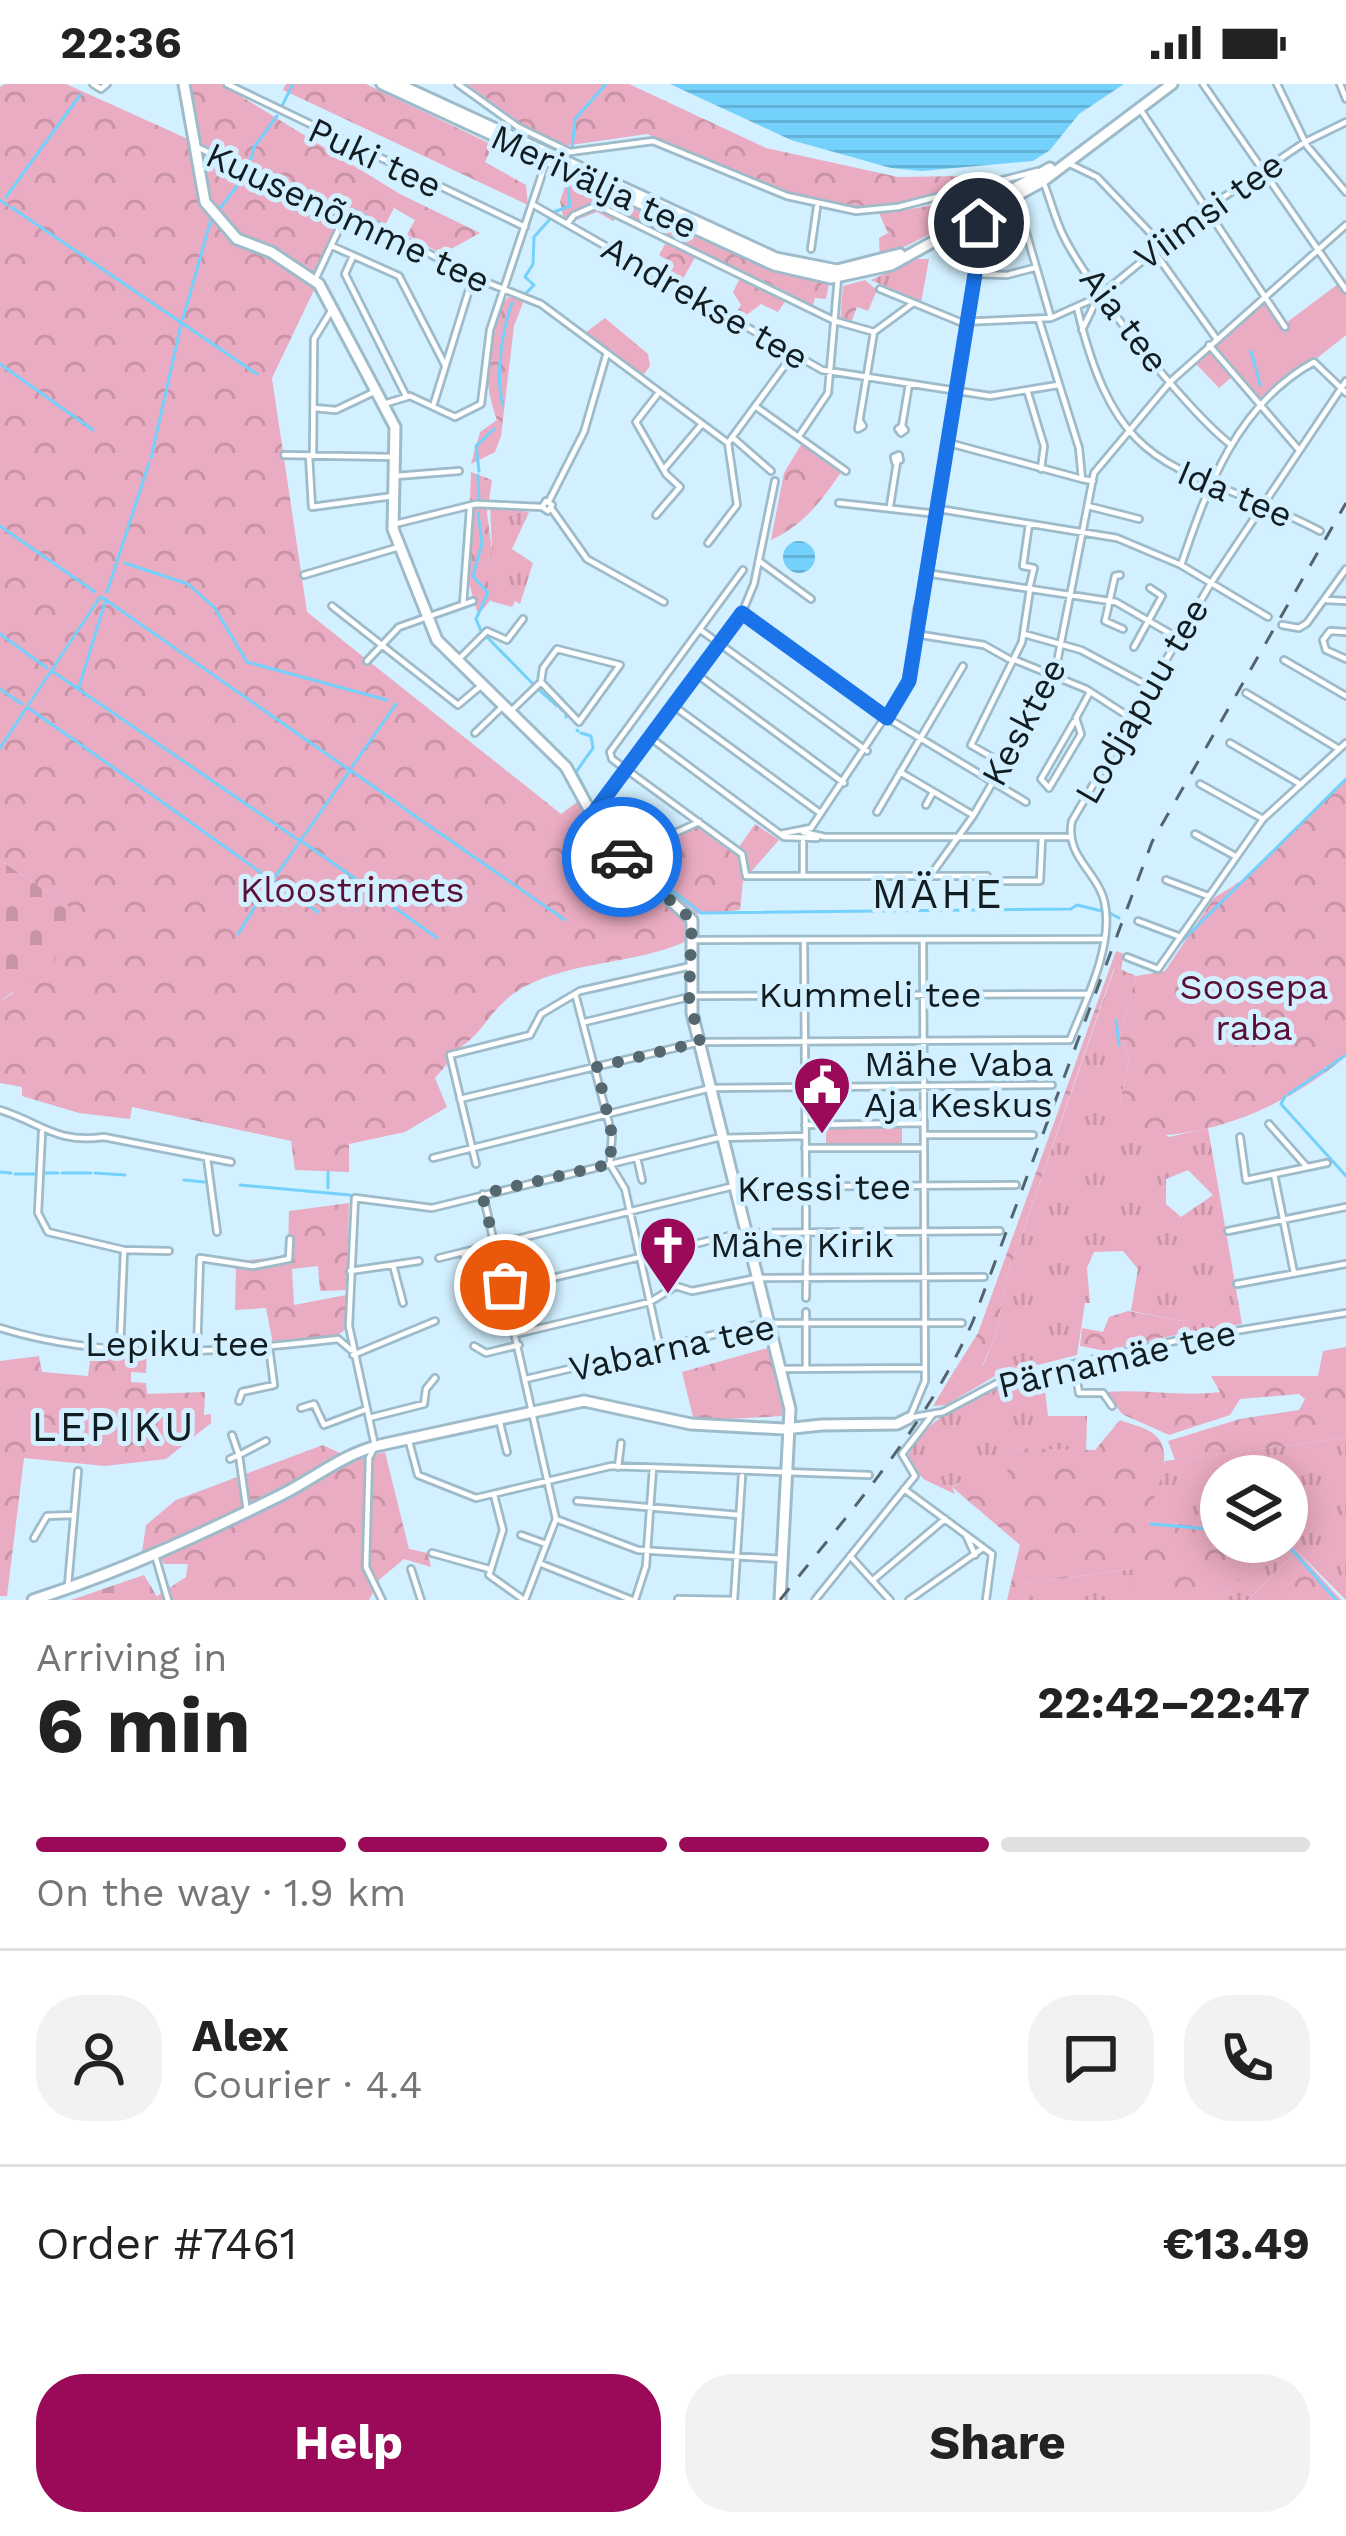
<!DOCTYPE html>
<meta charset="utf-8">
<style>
:root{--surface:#fff;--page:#f2f2f2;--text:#222;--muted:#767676;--line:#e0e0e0;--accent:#9b0a59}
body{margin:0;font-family:"Work Sans",sans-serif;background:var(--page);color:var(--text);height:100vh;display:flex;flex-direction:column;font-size:45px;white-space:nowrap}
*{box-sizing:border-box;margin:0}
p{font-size:39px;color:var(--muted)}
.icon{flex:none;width:66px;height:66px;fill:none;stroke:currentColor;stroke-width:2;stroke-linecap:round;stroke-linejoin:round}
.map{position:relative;height:1516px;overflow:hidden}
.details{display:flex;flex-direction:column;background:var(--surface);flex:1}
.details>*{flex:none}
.fabs{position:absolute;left:1200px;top:1371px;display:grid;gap:24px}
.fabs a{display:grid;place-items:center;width:108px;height:108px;border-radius:50%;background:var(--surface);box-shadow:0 6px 30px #0003;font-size:60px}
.pin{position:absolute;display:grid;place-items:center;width:102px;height:102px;color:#fff;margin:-51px;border:6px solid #fff;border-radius:50%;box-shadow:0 3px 12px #0007}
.courier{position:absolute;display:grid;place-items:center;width:120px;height:120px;margin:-60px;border:9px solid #1a73e8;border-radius:50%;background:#fff;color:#222;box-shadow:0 3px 15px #0007}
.summary em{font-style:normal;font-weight:700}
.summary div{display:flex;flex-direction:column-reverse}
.summary{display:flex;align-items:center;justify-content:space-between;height:204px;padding:0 36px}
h1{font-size:78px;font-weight:700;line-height:90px}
.bar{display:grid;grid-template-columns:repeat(4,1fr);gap:18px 12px;align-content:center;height:144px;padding:0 36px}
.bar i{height:15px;border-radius:9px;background:var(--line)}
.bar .selected{background:var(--accent)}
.bar p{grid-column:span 4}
.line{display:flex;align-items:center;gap:30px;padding:0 36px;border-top:3px solid var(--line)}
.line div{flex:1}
.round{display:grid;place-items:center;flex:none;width:126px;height:126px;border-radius:48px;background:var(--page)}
.primary-button{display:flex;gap:24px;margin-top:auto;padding:24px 36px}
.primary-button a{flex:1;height:138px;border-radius:48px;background:var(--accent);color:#fff;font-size:48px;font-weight:700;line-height:138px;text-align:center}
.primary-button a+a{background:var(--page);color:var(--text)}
.status{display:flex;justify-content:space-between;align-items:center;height:84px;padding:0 60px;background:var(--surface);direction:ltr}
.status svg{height:33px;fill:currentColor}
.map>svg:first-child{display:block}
</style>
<div class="status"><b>22:36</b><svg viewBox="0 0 49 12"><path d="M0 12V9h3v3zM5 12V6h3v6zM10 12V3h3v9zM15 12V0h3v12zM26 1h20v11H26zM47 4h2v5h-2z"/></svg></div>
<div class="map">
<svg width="1346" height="1516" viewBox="0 0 1346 1516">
<defs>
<pattern id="grass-tufts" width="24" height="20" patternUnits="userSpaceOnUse" patternTransform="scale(3)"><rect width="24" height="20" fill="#eaacc2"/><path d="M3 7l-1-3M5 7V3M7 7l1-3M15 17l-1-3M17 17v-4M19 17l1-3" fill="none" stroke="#c894a6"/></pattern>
<pattern id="forest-crowns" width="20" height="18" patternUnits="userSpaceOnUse" patternTransform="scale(3)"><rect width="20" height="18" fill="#eaacc2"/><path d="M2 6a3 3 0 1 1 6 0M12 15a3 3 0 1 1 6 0" fill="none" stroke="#c894a6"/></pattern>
<pattern id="cemetery-stones" width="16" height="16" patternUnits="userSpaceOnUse" patternTransform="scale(3)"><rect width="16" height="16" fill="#eaacc2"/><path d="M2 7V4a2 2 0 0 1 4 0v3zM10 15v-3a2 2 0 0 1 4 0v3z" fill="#c894a6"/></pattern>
<pattern id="water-rules" width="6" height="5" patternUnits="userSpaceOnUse" patternTransform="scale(3)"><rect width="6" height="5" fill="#73d1fb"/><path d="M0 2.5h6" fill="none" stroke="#62b3d7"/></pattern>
</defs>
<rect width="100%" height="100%" fill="#d2f0ff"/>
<!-- grass -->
<path fill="url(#grass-tufts)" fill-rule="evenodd" d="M917,175H929L921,219L871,196Z
M490,422L529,428L512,465L533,479L520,520L515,517L512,523L491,517L483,487L492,465Z
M1115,883L1136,892L1119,953L1129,973L1120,1020L1169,1053L1208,1044L1242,1240L1184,1249L1183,1237L1131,1227L1138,1185L1123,1167L1094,1168L1087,1184L1090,1219H1085L1077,1271L995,1292L946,1321L933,1322L951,1292L960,1299L983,1281L995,1254L1007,1193ZM1188,1086L1213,1111L1181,1133L1166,1120V1095Z
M1043,1290L1048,1332H1087L1086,1367L1004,1364L1011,1399L966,1408L959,1399L952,1403L955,1410L925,1396L906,1378C924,1327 993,1301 1043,1290Z
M1346,1354V1516L1297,1467L1248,1516H1218L1277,1458H1287V1392H1221V1445L1145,1436L1165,1377Z
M1133,1485L1138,1516H1026L1021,1500Z"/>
<!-- forest -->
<path fill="url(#forest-crowns)" d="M5,0H66L188,55L192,63L338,134L315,204L272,294L307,528L561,730L580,716L614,772L686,834L689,856C635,882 560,876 513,910C486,930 478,960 446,970L448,979L435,994L447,1023L405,1048L349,1060V1088L295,1086L291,1057L132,1023L130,1035L79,1029L22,1012V1003L0,999V917L12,910L69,823L0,776V3Z
M191,0H221L400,110L480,149L442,170L407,151L415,136L394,124L383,145L198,60Z
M286,0H366L493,61L485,78L526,101L528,121L283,6Z
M467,0H629L766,64L898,93L964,92L973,102L889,123L888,129L961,116L970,120L950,127L942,144L880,175L879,154L888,149L878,127L803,115L647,50L564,62L527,44Z
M568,94L772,187L829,199L826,215L815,214L812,225L788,213L778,228L761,220L740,236L733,233L741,221L733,208L741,192L697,170L680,200L667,192L673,180L659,171L668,155L622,131L613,137L597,128L571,138L563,132L560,117Z
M865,196L877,206L868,227L857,223L850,241L840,237L843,202Z
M508,213L524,216L514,242L501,352L495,368L471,380L480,348L497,336C483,299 480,246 508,213Z
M605,234L648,270L650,282L641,294L585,249Z
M805,354L842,387C821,417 805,440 771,456L784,389Z
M471,388L492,396L487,429L492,466L483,487L494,512L478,531L467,492Z
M1346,696V972C1289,1021 1213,1054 1137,1052L1120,1020L1129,973L1119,953L1136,892L1165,887L1214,814L1241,797Z
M755,740L779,756L743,797L740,826L697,830L647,787L664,761L697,743L734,770Z
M1116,867L1124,870L1121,886L1114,884L1007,1193L995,1254L979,1288L960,1299L951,1292L978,1249Z
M349,1119L347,1206L320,1207L318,1182L292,1185L294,1221L346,1211L348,1243L336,1253L273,1260L266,1224L235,1226L236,1182C253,1170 273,1179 288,1168L289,1127Z
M1128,1227L1183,1237L1184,1249L1106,1267L1080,1262L1082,1244L1103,1248L1109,1233Z
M1346,1263V1354L1175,1376L1168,1357L1240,1335L1299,1326L1305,1315L1299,1310L1240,1315L1230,1331L1169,1351L1122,1330L1106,1308C1145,1305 1183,1313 1220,1308L1211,1292H1318L1323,1267Z
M768,1264L783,1314L782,1332L694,1337L682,1288Z
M1144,1266L1146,1281L1094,1290L1089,1280Z
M147,1267L146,1289L131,1288V1298L146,1299L147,1310L205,1308L204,1331L211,1330V1339L166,1375L105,1382L24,1374L7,1512H0V1277L39,1272L42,1288L88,1292L91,1269Z
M1120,1336C1131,1341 1148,1343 1156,1352C1177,1373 1152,1414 1146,1436L1221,1445V1458H1277L1218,1516H1138L1132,1485L1022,1500L1026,1516H1007L1020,1461L952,1403L961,1399L967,1407L1010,1399L1003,1364L1095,1366Z
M323,1361L355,1376L385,1368L409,1465L428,1469L431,1483L404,1475L380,1495L369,1516H159L157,1512L186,1493L188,1480H164L156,1465L142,1468L146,1441L176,1416Z
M1297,1467L1341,1516H1248Z"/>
<!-- cemetery -->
<path fill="url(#cemetery-stones)" d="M0,776L69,823L54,880L0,917Z
M144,1491L159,1516H71Z"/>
<!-- green -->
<path fill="#eaacc2" d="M1338,200L1346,210V251L1260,320L1212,261L1269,215L1286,239Z
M1210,264L1233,292L1219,304L1195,279Z
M902,1042V1062H826V1043Z"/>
<!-- water -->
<path fill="url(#water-rules)" d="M670,0H1124L1079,30L1050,66L1033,77L922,87L891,84L791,56Z
M783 473a16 16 0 1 1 32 0a16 16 0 1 1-32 0Z"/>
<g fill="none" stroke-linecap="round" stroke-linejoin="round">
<!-- stream -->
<path stroke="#73d1fb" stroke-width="3" d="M281,24L293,0
M572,65L575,35L606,0
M249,83L254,63L277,32
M6,113L80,11
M0,116L7,121
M11,123L257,290
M218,127L246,90
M554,128L570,122L567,93
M525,210L534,201L525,193L533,180L534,153L550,135
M183,235L211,135
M1251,267L1255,282
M0,280L93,346
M1256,284L1260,301
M503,321C494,289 504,241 512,219
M151,374L181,241
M479,387L476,362L494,345
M478,391L479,417
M478,429L482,459L473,492L488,509L476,535L481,547
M0,442L95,508
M125,479L188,500L214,523L247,578L387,616
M107,508L149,379
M106,516L348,685
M0,550L47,584
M486,552L533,600
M52,587L297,755
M79,603L106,515
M0,605L22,620
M539,606L557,622
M29,620L100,513L105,515
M560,624L563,627
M566,630V633
M577,646L578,647
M581,649L591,652L593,664L576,688L587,709
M0,664L27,623L134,698
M352,683L396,620
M137,700L270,795
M402,723L565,836
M604,738L620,763L644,784
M300,756L363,800
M647,787L701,829L1071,825L1077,821L1102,827
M275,793L350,686L400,721
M365,802L437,854
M1108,828L1119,834
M238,850L272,796L318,828
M1181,858L1346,695
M1116,936L1119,961
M1289,1010L1346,971
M1285,1012L1281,1020L1346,1092
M0,1088L11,1089
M44,1089H58
M62,1089H91
M95,1089L125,1091
M15,1090H37
M184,1096L204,1098
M240,1101L350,1111
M328,1104V1088
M1151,1440L1221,1446
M1285,1458L1336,1516"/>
<!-- street casing -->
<g stroke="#9ebbc9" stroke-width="10">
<path id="street" d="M93,0L101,5L107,0
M227,0L525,143
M458,0L518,43L570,68L653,57L787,112L856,127L898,123L1038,87
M1203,0L1346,206
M1277,0L1307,62L1346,108
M1340,0L1346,15
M1142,28L1285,243
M199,64L345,132L353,129L473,193L541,220L728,359
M1068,79L1097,93L1160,159
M1043,97C1050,114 1054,132 1062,149C1085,199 1187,327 1230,360
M1017,117L1051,234
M532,120L822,286L990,312L1058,301
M567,140L574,131L597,121L835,237L874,248
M332,162L399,192L445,281
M811,165L817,123
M1153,166L1216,254
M353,172L345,190L406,312
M975,190L1007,191L1034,184
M315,196L345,132
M880,205L960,238L1051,234L1098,213L1206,125L1305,58L1346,38
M1077,223C1119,403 1182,375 1320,447
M1039,236L1079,364L1082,395L1093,397
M1082,246L1098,213
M1209,261L1299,366
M1028,309L1044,362L1041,385
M387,319L410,312L455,333L481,320L490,246L547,75
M434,319L473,193
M755,322L846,387
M314,324L336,326L376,307
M860,337L863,342L858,345L874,248L912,220
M902,342L909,300
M902,342L905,346L901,349L898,345Z
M799,352L828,309L838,194
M732,353L771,387
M949,359L1082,395
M284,371L392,373
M899,371L900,376L895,378L894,373Z
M309,372L312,423L393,412
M313,372L314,255L331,227
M664,385L702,340
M1094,389L1171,297L1346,141
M396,392L459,387
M546,417L552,421L548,427L542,423Z
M549,417L584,348L606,272
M839,419L938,430
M890,422L897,378
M1088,422L1139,435
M551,424L587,475L664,518
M939,425L1117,454L1181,481L1268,533
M656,431L680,403L666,390L636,338L657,311
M395,440L476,420L542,423
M1029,440L1023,482L1034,484L1029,505
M708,459L737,421L728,359L794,269
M759,477L811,515
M1181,481C1207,404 1237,320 1314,278L1346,309
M743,486L610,668L612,675L742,770L746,792H987
M932,490L1116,518L1178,554
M304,491L399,463
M1120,491L1115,492L1105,537L1123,545
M1326,516L1346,517
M463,520L470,425
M332,522L458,621L483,600
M742,529L887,634L1026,718
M1282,541L1299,544L1307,539L1346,485
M702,547L867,667
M1346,548L1330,547L1323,556L1326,566L1346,575
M915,550L984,561L1009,575
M1024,550L1081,566L1150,603
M1134,563L1162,512L1150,504
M458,576L487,547L507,556L523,535
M1015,576L1086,605L1131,634
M1284,576L1346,612
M367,577L399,543L473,517
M699,592L844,699
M1246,609L1339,665
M675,623L820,729
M512,626L541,598L579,638L620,581L557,565L543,584L541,598
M475,649L501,624
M652,655L784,753L817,754
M1230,659L1300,700
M1002,679L971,661L1022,558L1030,505
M900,688L973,731
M1200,700L1263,735
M1049,704L1081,650L1076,634L1090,608
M1049,704L1041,695L1074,638
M926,721L933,708
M877,728L963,582
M592,731L742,529L754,500L775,397
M635,741L660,756L699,738
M803,748L825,753H1070
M780,750L811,744L909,597L917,525L929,490L977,175L979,103
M1195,750L1235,772
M803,758V792
M930,792L973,732L1054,594L1094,389
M1166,796L1208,812
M1004,797H1040L1042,754
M1138,837L1178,852
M694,856L1102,855
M804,856L806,1102
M1127,873L1158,885L1263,735L1346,659
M576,913L612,1051L610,1080L625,1105L660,1264
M585,938L693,912L1086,910
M460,1015L700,958L1070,956C1085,918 1113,863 1105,821C1100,789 1064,773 1072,737L1211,499L1346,297
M0,1026C42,1039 56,1060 104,1053L231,1078
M1269,1040L1307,1083
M805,1041L924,1039
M42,1048L38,1129L48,1148L124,1166L169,1167
M924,1051H1033
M1240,1053L1246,1096L1327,1079
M805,1064H924
M207,1074L217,1148
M433,1074L711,1004L1052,1001
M637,1074L642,1096
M476,1080L450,971L530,951L541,930L580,907L691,882
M1274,1090L1294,1189
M483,1110L556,1435L638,1466L781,1475
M806,1123V1147
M1228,1147L1346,1123
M463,1168L470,1194
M439,1174L730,1103L1016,1101
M393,1181L403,1219
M350,1187L419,1177
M1237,1200L1346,1180
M506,1205L741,1149L1000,1147
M806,1214L807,1151
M806,1228V1284
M0,1244C109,1278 227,1268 338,1255L351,1266
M516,1250L650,1218L676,1202L692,1207L757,1194L984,1193
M474,1262L486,1269L519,1261
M120,1264L124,1167
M197,1268L200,1174L253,1182L289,1175L290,1155
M353,1271L435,1237
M1074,1280L1079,1309H1103L1112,1322
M780,1285L924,1284
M526,1295L763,1239H962
M239,1317L242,1308L274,1301L269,1263
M301,1324L314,1320L324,1341L367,1325
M910,1333L925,1297L923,856
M369,1334L424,1320L426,1305L435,1294
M909,1334L943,1328L1003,1296L1179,1256L1346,1229
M499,1335L507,1368
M408,1354L418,1391L476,1414L611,1382L869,1391
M230,1375L239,1371L232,1351
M618,1383L621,1359
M904,1405L992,1470L986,1516
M494,1411L503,1446L489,1491L524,1516
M577,1417L738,1431
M247,1428L239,1371L266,1357
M521,1451L546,1460
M966,1451L975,1471
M34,1454L47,1432L74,1431
M432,1469L489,1485
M155,1471L168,1516
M850,1472L890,1516
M539,1479L632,1516
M411,1485L421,1516
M873,1496L945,1435
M68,1501L78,1387
M678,1515L734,1516L742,1392
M382,1516L366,1483L369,1374L375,1362L349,1242L355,1114L432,1124L717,1054L805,1052
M525,1516L556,1435
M635,1516L646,1482L653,1384
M815,1516L915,1392L902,1370L933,1330
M909,1516L983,1464"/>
</g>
<!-- secondary casing -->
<g stroke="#9ebbc9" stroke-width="15">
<path id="secondary" d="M184,0L205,118L237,155L271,168L319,200L395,343L393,445L437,556L566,683L608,760L692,836V929L790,1325L780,1516
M382,0L774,181L831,194L891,181L1043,97L1172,0
M398,0L776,174L837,186L900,170
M992,117L1050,84
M821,1341L897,1340L909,1334
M33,1516C120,1488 200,1451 281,1411C315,1394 343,1370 380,1361L584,1317L691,1340L784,1345L822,1341"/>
</g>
<!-- street -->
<use href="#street" stroke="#fff" stroke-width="4.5"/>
<!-- secondary -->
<use href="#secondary" stroke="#fff" stroke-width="9"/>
<!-- rail -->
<path stroke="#53646c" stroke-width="3" stroke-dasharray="15 15" stroke-linecap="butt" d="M780,1516C850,1427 927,1342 973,1237L1152,758L1346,419"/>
</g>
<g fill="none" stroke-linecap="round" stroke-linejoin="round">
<!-- done -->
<path stroke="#55676f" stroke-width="12" stroke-dasharray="0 21.6" d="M505,1201L482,1110L610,1080L612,1051L597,983L700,958L689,913L692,836L622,773"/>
<!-- route -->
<path stroke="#1a73e8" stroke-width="15" d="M622,773L592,731L742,529L887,634L909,597L975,190L979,139"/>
</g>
<!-- icons -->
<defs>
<g id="civic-pin" transform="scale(3)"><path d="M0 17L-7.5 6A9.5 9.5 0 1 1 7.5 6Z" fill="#9b0a59" stroke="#d2f0ff"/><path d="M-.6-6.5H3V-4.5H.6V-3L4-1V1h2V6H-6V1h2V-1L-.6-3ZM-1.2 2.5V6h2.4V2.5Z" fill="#fff"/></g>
<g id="church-pin" transform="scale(3)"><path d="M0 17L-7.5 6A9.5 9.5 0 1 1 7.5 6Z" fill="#9b0a59" stroke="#d2f0ff"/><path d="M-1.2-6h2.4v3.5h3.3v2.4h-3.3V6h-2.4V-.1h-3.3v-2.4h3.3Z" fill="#fff"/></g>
</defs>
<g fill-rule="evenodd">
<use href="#civic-pin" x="822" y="1001"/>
<use href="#church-pin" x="668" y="1161"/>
</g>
<g text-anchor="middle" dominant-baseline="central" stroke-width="10" stroke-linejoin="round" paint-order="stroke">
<!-- street labels -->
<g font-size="36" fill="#121d22" stroke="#d2f0ff">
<text transform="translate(375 74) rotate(25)">Puki tee</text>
<text transform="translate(594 98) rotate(25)">Merivälja tee</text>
<text transform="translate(1209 127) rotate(-36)">Viimsi tee</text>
<text transform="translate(348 134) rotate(25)">Kuusenõmme tee</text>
<text transform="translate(705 219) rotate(30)">Andrekse tee</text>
<text transform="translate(1124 236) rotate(53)">Aia tee</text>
<text transform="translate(1235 410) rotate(23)">Ida tee</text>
<text transform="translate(1142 617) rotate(-60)">Lodjapuu tee</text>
<text transform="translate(1024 638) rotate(-62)">Kesktee</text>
<text x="870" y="911">Kummeli tee</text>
<text transform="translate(824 1104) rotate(-1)">Kressi tee</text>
<text x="177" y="1260">Lepiku tee</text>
<text transform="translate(672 1264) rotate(-12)">Vabarna tee</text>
<text transform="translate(1117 1275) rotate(-13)">Pärnamäe tee</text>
</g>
<!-- park labels -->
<g font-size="36" fill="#591034" stroke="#d2f0ff">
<text x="352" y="806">Kloostrimets</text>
<text x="1254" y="903">Soosepa<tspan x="1254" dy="41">raba</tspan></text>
</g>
<!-- poi labels -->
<g font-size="36" fill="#121d22" stroke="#d2f0ff" text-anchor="start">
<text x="864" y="980">Mähe Vaba<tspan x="864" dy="41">Aja Keskus</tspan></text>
<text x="710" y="1161">Mähe Kirik</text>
</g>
<!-- quarter labels -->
<g font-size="42" letter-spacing="3" fill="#121d22" stroke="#d2f0ff">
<text x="938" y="809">MÄHE</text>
<text x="114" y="1342">LEPIKU</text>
</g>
</g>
</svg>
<div class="fabs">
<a><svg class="icon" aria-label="layers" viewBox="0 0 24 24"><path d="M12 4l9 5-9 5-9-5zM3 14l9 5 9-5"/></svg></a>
</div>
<div class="pin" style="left:505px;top:1201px;background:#ea580c"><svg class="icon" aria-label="bag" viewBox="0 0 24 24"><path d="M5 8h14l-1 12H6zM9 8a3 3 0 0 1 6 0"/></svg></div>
<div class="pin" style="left:979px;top:139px;background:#1f2937"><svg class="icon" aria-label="home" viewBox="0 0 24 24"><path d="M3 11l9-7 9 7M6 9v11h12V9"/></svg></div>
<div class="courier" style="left:622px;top:773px"><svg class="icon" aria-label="car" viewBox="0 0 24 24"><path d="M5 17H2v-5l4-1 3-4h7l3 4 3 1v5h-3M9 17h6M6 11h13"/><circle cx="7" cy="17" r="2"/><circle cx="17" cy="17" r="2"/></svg></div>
</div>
<section class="details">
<div class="summary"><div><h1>6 min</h1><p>Arriving in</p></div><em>22:42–22:47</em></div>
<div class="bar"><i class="selected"></i><i class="selected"></i><i class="selected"></i><i></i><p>On the way · 1.9 km</p></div>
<div class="line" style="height:216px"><a class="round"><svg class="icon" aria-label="person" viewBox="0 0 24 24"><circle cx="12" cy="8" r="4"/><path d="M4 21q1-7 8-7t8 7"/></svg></a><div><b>Alex</b><p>Courier · 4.4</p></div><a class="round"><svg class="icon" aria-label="chat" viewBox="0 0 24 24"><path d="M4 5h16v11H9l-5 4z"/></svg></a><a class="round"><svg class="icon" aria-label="phone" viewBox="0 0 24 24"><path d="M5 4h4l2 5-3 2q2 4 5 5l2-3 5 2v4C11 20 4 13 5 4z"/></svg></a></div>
<div class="line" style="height:156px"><div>Order #7461</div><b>€13.49</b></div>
<div class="primary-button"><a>Help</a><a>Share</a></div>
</section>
